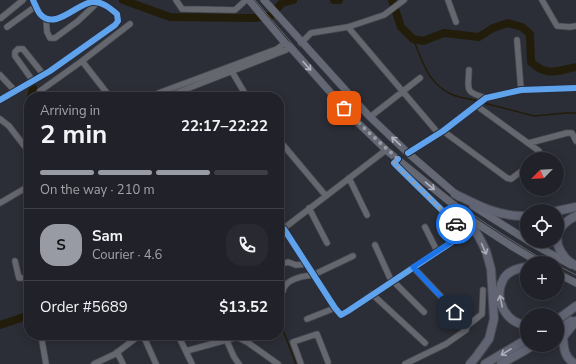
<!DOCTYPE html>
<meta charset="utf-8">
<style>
:root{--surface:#212229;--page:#292a31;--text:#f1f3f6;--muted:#a2a4a8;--line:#3e3f46;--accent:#989ba4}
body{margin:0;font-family:"Nunito Sans",sans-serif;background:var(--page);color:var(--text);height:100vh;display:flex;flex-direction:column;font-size:15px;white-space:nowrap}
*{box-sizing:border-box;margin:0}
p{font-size:13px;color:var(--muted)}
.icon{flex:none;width:22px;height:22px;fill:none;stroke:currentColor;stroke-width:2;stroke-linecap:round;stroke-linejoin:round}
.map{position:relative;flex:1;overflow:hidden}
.drawer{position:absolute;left:24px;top:92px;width:260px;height:248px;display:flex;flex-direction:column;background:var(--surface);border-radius:16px;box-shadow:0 2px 10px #0003,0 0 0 1px var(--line)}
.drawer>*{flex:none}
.needle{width:26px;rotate:245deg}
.buttons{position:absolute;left:520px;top:152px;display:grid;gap:8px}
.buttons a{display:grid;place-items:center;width:44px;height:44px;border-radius:50%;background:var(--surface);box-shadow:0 2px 10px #0003,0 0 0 1px var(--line);font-size:20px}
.pin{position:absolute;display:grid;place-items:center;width:34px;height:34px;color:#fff;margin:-17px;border-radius:8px;box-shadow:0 2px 6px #0006}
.courier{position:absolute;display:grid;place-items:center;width:40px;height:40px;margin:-20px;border:3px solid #1a73e8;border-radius:50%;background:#fff;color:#222;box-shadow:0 1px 5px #0007}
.headline em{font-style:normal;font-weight:700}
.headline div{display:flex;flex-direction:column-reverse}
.headline{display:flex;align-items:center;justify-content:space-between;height:68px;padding:0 16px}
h1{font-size:26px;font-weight:700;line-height:30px}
.bar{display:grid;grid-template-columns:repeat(4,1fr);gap:6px 4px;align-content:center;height:48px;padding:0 16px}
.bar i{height:5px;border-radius:3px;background:var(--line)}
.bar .active{background:var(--accent)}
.bar p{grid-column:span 4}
.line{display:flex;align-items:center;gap:10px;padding:0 16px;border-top:1px solid var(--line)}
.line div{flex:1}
.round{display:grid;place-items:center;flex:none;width:42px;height:42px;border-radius:16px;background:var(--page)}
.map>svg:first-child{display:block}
</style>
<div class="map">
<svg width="576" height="364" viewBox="0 0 576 364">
<rect width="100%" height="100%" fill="#2c2e37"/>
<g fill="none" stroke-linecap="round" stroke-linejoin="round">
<!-- stream -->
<path stroke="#221d0a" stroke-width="1.5" d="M413,39C423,61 427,83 451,94C459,98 470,99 478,101
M484,103L534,116L566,113H576
M279,324L283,330L296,364"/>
<!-- river -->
<path stroke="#221d0a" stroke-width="8" d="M123,0L170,17L254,18L270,16L282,3L293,0
M334,0H339
M392,0L401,27L413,39L423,41L444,33L479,37L493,28L508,23L522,27L530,34L531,62C547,77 556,71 576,67
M31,97L33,88
M0,325L24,317L29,314"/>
<!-- minor casing -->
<g stroke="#474950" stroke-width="7">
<path id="minor" d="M176,0L182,9L235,10L246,0
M448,0L456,22
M542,0L557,26L570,27L576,26
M1,18L23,0
M46,18L47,32L50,38H55L78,21L97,3
M7,27L36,6
M348,27L438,133
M517,40L521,90
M301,43L311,33L348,27L384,15L404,0
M231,70L247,97
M469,70C468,91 465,92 486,98
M0,75L15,91
M33,81L15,56V52L18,49H23L43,74
M40,91L82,61
M110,97L82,61L130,24
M148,97L277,49L285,43
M166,97L286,50L290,47
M0,100L50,71L115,25L118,21L117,14C110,8 102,1 92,2C76,4 55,31 40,14C37,10 35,4 33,0
M477,106L539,151L540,154L536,159
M370,117L420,78
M0,119L9,126L29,152
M443,131L507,178L511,179L527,167
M279,140L326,196
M529,143L567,133H572L576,141
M408,153L443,131L486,98L521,90L576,88
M349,178L367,215
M0,203L29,186
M309,208L327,243
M425,227L437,251
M284,229L335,308L341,315L348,311L464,234L463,231L395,164L394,163L398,159
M279,232L386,150
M375,245L390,278L424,312
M15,261L19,278H29
M279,265L288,262L296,265L307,264
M279,294L283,291C285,279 303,276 313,275L353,256
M372,294L425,343
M307,319L335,308
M467,326L482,314L483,290
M41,335L46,364
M143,335L156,364
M178,335L192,364
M226,339L234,357L239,364
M247,342L251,335
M186,351L237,337L247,342L278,364
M117,352L123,364
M94,364L115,354L140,335
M301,364L293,342L317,334L328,362
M405,364L446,344L466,330L467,326L466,323L413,267"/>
</g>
<!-- major casing -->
<g stroke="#474950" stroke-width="8">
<path id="major" d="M249,0L285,43L290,47L355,120L386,150L476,223L513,247L540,263
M264,0L368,115L408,153L459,197
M473,206L527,240
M528,241L571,265
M557,273L576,283"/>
</g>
<!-- highway casing -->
<g stroke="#474950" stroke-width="10">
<path id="highway" d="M455,194C479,206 499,217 527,216
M454,206L470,224L479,237L486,251L491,269L494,319L489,339L476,357L470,364
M557,211L576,207
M576,216C558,224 551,240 564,256C566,260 572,263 576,266
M527,267C518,268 507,271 503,280C493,299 506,324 527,325
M557,320L576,306
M557,331L571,321
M485,364L527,339
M501,364L534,345
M575,364C564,357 564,349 563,337L576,321"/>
</g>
<!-- minor -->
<use href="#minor" stroke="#65676e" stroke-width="5.5"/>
<!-- major -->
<use href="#major" stroke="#646874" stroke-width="7"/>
<!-- highway -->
<use href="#highway" stroke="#606473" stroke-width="8"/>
<!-- tram -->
<path stroke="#62646a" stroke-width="1" d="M255,0C277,26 299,52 322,78C334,92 345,106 358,119C414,176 481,223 549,263
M289,32L314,60
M557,265L576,275"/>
<!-- cycleway casing -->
<g stroke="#272c3b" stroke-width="8">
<path id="cycleway" d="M0,100L50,71L115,25L118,21L117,14C110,8 102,1 92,2C76,4 55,31 40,14C37,10 35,4 33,0
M408,153L443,131L486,98L521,90L576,88
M284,229L335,308L341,315L348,311L464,234L463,231L395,164L394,163L398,159"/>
</g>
<!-- cycleway -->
<use href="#cycleway" stroke="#60a3ed" stroke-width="6"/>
</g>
<!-- one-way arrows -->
<defs><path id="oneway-shaft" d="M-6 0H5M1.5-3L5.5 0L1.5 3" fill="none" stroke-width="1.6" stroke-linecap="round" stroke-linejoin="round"/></defs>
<g stroke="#b1b4bf">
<use href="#oneway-shaft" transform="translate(307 66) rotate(48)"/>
<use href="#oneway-shaft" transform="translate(396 141) rotate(-137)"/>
<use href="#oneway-shaft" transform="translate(430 186) rotate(40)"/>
</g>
<g stroke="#aaadb9">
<use href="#oneway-shaft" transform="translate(484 249) rotate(66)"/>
<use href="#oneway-shaft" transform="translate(501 301) rotate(-102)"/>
<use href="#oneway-shaft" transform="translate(506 352) rotate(148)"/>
</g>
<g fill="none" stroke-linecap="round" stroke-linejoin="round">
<!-- done -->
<path stroke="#989ba4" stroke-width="4" stroke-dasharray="0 7.2" d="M344,108L366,130L398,159L394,163L395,164L456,224"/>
<!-- route -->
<path stroke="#1a73e8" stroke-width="5" d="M455,312L413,267L464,234V231L456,224"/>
</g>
</svg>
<div class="buttons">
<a><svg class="needle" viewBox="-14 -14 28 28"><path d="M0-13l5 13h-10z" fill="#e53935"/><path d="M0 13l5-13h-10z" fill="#a2a4a8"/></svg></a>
<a><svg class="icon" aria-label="locate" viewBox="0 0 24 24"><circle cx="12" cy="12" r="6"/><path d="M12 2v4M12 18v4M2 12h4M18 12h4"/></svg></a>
<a>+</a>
<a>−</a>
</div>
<div class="pin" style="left:344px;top:108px;background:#ea580c"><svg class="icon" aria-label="bag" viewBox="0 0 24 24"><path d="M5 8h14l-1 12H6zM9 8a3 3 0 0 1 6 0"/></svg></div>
<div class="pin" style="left:455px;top:312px;background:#1f2937"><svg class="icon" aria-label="home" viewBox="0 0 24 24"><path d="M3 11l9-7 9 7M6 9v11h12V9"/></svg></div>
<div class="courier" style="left:456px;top:224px"><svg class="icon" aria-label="car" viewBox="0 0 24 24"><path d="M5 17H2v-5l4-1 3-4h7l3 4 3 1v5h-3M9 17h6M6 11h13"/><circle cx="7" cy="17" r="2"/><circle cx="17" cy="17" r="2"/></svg></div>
<section class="drawer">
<div class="headline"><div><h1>2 min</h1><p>Arriving in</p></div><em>22:17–22:22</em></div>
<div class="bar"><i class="active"></i><i class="active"></i><i class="active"></i><i></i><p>On the way · 210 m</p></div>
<div class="line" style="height:72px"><b class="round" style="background:var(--accent);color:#111">S</b><div><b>Sam</b><p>Courier · 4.6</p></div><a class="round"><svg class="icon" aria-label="phone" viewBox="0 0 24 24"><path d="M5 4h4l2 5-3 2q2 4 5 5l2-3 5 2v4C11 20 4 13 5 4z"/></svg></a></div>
<div class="line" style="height:52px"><div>Order #5689</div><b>$13.52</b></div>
</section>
</div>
